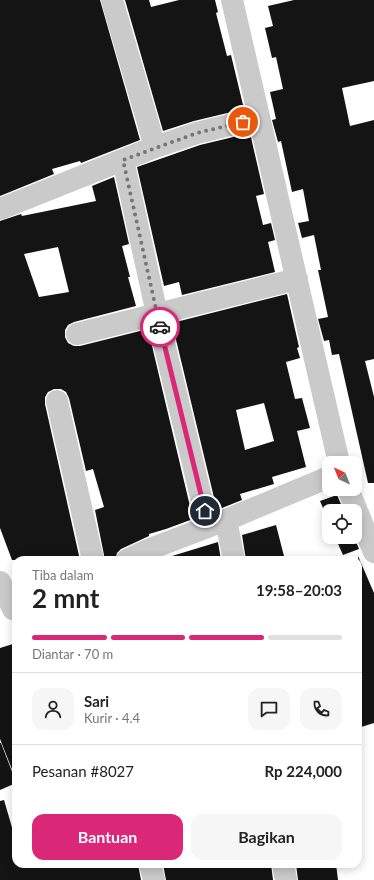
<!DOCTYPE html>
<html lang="id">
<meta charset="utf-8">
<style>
:root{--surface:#fff;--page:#f6f6f6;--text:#222;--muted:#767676;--line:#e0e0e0;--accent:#db2777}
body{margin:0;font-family:Lato,sans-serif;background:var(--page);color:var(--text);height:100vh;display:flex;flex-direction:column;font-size:15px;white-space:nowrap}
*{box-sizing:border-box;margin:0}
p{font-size:13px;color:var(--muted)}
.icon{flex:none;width:22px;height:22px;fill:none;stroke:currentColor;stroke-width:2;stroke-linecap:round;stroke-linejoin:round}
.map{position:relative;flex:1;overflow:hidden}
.panel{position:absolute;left:12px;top:556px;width:350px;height:312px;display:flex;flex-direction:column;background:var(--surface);border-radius:12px;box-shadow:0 2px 10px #0003}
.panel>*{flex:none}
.needle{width:26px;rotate:317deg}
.fabs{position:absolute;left:322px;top:456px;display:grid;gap:8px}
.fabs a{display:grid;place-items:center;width:40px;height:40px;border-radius:8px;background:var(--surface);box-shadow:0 2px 10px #0003;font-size:20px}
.pin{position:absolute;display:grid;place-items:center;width:34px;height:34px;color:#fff;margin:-17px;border:2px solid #fff;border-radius:50%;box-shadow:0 1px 4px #0007}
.courier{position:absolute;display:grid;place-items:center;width:40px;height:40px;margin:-20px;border:3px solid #db2777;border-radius:50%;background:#fff;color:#222;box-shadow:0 1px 5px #0007}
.summary em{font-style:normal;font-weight:700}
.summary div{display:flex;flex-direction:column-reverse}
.summary{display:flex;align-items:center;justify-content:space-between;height:68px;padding:0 20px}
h1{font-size:26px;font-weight:700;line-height:30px}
.bar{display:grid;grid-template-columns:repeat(4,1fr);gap:6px 4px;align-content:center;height:48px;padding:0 20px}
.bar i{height:5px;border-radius:3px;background:var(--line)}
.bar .on{background:var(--accent)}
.bar p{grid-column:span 4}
.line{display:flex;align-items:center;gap:10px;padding:0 20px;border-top:1px solid var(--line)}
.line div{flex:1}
.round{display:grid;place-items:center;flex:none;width:42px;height:42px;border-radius:12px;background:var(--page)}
.button{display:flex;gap:8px;margin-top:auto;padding:8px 20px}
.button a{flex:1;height:46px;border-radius:12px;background:var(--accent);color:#fff;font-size:16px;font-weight:700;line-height:46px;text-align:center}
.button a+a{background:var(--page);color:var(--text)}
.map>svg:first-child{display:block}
</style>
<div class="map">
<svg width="374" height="880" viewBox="0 0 374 880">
<rect width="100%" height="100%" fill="#fff"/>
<!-- building -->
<path fill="#141414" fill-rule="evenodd" d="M0,0H100L140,140L81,163L80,161L52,169L54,174L0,196Z
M125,0H149L151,7L179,0H215L218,12L216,13L227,56L231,55L244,109L194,121L163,131Z
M294,0H374V81L342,88L350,126L374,120V359L365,361L374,397V483H368L339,354L332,355L329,340L324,341L318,319L328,317L318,270H321L314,235L302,238L298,223L309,221L303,189L292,192L281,141L278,142L272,120L276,119L270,92L283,89L276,57L272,58L265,28L273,26L268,6Z
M250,133L264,194L256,196L263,225L271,223L275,240L268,242L275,272L182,295L179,282L164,286L137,167L200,145Z
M114,177L129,244L122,246L130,277H128L136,306L74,322L68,325L65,330V337L68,343L74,346H80L148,329L193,519L166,529L149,534V536L121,549L117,553L115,560H105L95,510L104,507L93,469L86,471L69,398L66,392L61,389H54L48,392L45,397V404L80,560H12L0,528V221L21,214L22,216L96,201L92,186ZM58,247L69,292L39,297L24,254Z
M287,294L299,347L297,348L300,358L286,362L295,399L302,398L310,428L297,431L306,467L272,477L274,484L240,494L242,500L217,510L172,323ZM264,403L274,441L245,450L236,410Z
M337,495L344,511H329V522L320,501Z
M276,525L285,560H246L242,535Z
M335,537H354L359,549L343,555Z
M218,542L221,560H173L172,556Z
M358,556L374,593V723L358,728Z
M16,643V777H15L0,739V648Z
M0,743H1L16,782V783L0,790Z
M4,800L16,841V864H138L141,880H0V801Z
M163,864H243V868L271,864L273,880H166Z
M296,864H336L338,880H298Z"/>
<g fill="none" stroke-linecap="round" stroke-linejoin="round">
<!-- minor -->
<path stroke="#cacaca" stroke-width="22" d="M112,0L155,147
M232,0L339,463
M123,160L157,314L208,526
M0,209L155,147L197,133L258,118
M77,334L297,279
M57,401L93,560
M348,489L374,552
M226,520L234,560
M127,560L150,549L226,520L329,477
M0,582L13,609
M150,864L154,880
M283,864L286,880"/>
</g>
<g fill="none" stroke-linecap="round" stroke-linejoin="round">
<!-- done -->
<path stroke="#767676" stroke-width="4" stroke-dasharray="0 7.2" d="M160,327L123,160L197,133L243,122"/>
<!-- route -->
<path stroke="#db2777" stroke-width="5" d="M160,327L205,511"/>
</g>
</svg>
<div class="fabs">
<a><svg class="needle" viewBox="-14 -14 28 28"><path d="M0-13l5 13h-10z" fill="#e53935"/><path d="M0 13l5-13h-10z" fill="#767676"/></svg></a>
<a><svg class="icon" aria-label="locate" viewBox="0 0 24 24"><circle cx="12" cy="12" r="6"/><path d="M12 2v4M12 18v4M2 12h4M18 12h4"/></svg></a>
</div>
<div class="pin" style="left:243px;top:122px;background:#ea580c"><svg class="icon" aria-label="bag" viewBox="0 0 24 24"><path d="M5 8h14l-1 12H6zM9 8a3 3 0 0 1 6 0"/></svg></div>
<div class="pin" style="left:205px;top:511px;background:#1f2937"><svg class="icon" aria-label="home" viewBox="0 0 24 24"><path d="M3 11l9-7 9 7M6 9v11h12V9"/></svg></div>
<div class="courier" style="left:160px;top:327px"><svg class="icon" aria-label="car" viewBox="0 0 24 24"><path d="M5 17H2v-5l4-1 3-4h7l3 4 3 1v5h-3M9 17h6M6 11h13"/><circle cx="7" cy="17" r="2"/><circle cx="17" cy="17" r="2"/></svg></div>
<section class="panel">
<div class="summary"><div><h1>2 mnt</h1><p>Tiba dalam</p></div><em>19:58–20:03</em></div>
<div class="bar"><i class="on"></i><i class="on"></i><i class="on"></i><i></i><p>Diantar · 70 m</p></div>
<div class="line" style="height:72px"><a class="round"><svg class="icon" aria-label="person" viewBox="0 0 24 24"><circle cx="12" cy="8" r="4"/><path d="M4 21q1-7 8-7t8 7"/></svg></a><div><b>Sari</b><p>Kurir · 4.4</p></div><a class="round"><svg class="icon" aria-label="chat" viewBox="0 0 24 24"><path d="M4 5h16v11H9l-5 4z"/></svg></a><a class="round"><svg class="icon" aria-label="phone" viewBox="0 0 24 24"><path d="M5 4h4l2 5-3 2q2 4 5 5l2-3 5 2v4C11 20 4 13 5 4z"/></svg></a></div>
<div class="line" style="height:52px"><div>Pesanan #8027</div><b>Rp 224,000</b></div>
<div class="button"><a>Bantuan</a><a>Bagikan</a></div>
</section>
</div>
